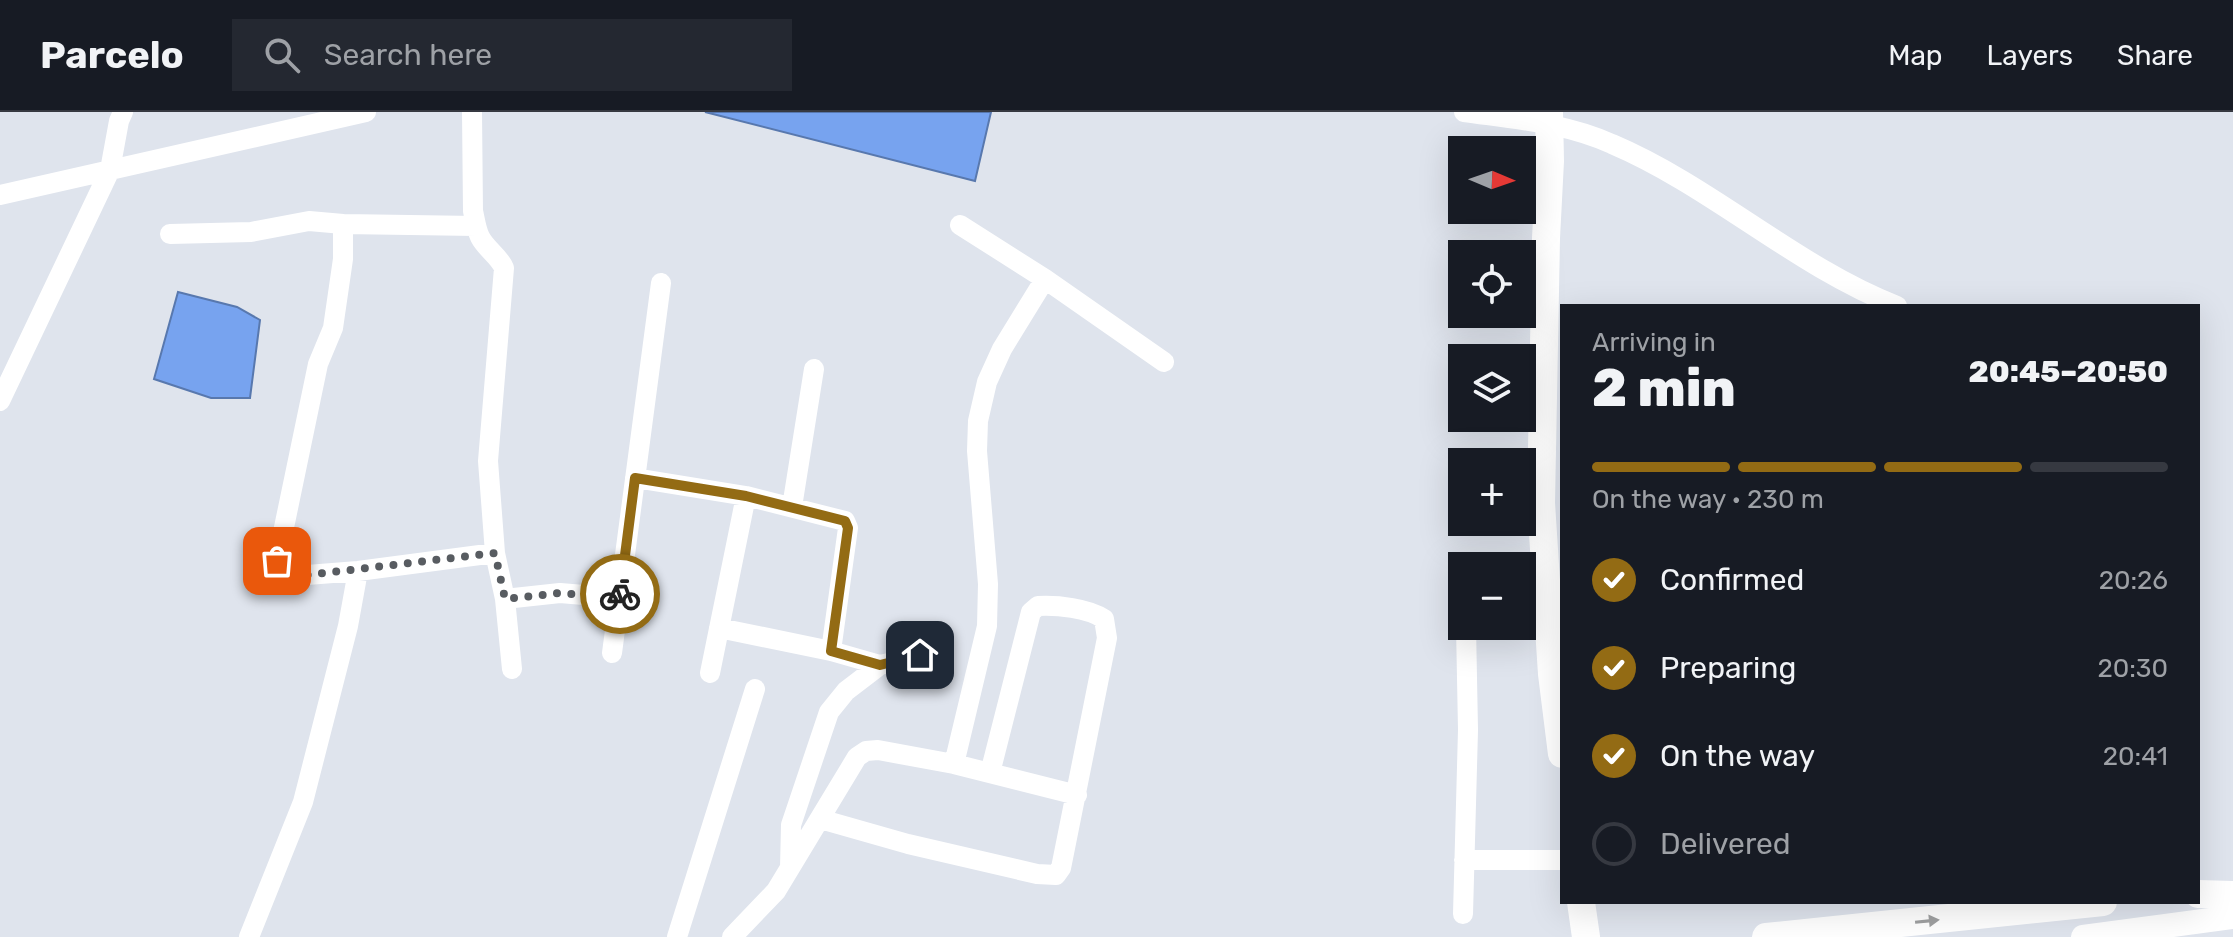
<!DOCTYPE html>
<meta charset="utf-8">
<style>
:root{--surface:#171b24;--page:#242831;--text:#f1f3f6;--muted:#9ea1a6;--line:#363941;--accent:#936b14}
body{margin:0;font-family:Rubik,sans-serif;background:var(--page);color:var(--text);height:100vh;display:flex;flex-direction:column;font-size:30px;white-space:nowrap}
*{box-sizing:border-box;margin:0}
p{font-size:26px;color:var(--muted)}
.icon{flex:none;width:44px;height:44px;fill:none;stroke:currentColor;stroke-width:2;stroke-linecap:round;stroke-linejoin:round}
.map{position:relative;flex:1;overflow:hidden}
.sheet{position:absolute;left:1560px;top:192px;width:640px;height:600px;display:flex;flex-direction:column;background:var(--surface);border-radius:0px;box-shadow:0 8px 32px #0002}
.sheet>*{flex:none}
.needle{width:52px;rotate:92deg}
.tools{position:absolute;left:1448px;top:24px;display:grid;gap:16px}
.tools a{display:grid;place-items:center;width:88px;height:88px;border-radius:0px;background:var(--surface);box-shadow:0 8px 32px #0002;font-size:40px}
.pin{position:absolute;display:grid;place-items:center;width:68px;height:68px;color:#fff;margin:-34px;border-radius:16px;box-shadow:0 4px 12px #0006}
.courier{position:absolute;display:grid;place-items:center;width:80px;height:80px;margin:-40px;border:6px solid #936b14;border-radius:50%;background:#fff;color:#222;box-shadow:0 2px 10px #0007}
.head em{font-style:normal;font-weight:800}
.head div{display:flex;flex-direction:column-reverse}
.head{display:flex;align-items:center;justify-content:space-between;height:136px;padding:0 32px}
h1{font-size:52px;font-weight:800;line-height:60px}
.bar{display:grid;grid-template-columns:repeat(4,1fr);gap:12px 8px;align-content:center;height:96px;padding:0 32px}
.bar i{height:10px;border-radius:6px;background:var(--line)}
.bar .on{background:var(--accent)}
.bar p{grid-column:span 4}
ol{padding:0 32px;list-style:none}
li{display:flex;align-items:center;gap:24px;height:88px}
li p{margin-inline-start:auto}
li .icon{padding:8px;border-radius:50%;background:var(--accent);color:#fff;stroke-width:4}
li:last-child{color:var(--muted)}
li i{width:44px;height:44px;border:4px solid var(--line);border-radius:50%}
header{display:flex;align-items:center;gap:48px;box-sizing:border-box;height:112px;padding:0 40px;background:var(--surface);border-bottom:2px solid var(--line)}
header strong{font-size:38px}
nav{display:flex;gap:44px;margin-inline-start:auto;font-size:28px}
.search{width:560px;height:72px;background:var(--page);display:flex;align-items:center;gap:20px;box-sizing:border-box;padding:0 28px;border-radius:0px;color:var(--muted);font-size:30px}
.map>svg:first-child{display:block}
</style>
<header>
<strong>Parcelo</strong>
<div class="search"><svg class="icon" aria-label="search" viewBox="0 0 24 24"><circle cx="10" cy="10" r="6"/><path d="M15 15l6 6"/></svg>Search here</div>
<nav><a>Map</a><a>Layers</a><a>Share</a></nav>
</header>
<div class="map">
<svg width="2233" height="825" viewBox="0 0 2233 825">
<rect width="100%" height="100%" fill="#dfe4ed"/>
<!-- water -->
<path fill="#77a3ef" stroke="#5878ae" stroke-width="2" d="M705,0H991L975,69Z
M178,180L237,195L260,208L250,286H211L154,267Z"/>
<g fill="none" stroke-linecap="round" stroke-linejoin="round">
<!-- minor -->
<path stroke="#fff" stroke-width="20" d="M472,0L473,99C475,107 476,117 480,125C486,137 499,144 504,156L488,349L495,441L505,487L512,557
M1464,0C1514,7 1566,11 1612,32C1713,75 1795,154 1897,194
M0,83L366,0
M343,112L476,114
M960,113L1045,167L1164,250
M170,122L251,120L309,109L343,112V147L333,216L318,252L277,449L278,460L282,465L358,459L495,441
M0,289L110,58L119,9L123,0
M635,366L746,384L845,409L848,416L831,539
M792,395L814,257
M1476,454H1502
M1522,454L1545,455
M505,487L560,481L619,486
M719,516L831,539L880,553
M612,541L661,171
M710,561L746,384
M954,652L987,514L988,472L977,339L978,309L987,270L1002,237L1045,167
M820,707L908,732L1037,762L1056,763L1061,756L1107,526L1104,507C1088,496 1057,493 1038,494L1031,500L990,661
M1464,748H1562
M790,756L791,713L829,600L846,579L880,553L937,540
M1463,802L1468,618L1466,514
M249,825L303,690L348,514L358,459
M677,825L755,577
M732,825L776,779L857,645L866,639L878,638L954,652L1077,683"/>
<!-- major -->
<path stroke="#fff" stroke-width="24" d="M2083,825L2233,805"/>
<!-- highway -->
<path stroke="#fff" stroke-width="28" d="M1549,0L1550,49L1546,126L1541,391L1552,562L1562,642
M2198,782L2233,783
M1581,790L1586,825
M1766,825L2103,790"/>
</g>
<!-- one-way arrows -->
<defs><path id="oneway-solid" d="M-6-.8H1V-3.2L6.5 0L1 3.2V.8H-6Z" transform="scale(2)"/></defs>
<use fill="#9fa0a1" href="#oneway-solid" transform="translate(1927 809) rotate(-6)"/>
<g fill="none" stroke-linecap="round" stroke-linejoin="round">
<!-- done -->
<path stroke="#585c61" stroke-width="8" stroke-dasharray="0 14.4" d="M277,449L278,460L282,465H290L495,441L505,487L560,481L619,486L620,482"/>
<!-- route -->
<path stroke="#936b14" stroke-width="10" d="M620,482L635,366L746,384L845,409L848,416L831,539L880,553L920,543"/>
</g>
</svg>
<div class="tools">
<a><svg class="needle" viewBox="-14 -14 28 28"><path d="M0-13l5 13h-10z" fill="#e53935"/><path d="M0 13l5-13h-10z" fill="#9ea1a6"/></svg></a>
<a><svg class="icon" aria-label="locate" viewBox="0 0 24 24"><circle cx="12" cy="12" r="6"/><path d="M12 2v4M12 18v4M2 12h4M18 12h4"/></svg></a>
<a><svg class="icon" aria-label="layers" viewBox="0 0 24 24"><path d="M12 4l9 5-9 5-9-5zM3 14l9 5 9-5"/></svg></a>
<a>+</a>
<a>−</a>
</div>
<div class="pin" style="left:277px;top:449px;background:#ea580c"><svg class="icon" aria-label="bag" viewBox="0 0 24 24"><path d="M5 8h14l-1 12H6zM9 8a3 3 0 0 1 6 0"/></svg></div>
<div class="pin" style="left:920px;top:543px;background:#1f2937"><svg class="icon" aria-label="home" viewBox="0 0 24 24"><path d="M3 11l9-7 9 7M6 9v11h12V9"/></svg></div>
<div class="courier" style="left:620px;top:482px"><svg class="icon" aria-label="bike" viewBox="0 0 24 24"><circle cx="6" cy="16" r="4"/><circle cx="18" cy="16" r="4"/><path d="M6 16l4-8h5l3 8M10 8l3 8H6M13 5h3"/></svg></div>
<section class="sheet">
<div class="head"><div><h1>2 min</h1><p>Arriving in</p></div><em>20:45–20:50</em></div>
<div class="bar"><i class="on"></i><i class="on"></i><i class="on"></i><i></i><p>On the way · 230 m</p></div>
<ol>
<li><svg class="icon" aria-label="check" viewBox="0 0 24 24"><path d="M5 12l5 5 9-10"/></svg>Confirmed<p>20:26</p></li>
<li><svg class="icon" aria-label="check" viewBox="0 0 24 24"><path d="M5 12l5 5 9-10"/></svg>Preparing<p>20:30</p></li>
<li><svg class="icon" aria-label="check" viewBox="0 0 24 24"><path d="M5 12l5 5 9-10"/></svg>On the way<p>20:41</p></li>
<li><i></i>Delivered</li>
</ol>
</section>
</div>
